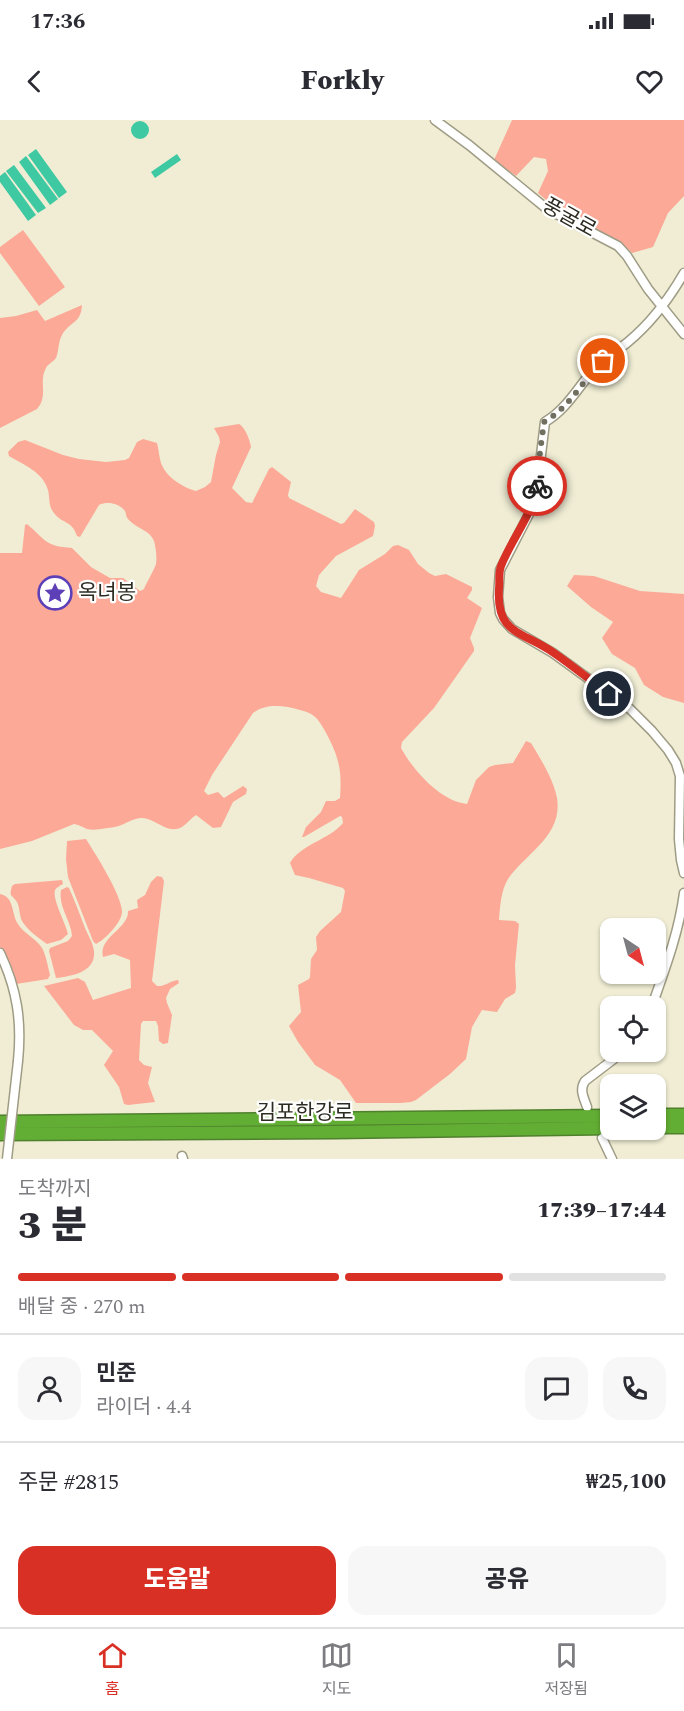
<!DOCTYPE html>
<html lang="ko">
<meta charset="utf-8">
<style>
:root{--surface:#fff;--page:#f7f7f7;--text:#2b2b33;--muted:#7c7c81;--line:#e1e1e2;--accent:#d93025}
body{margin:0;font-family:Spectral,"Noto Sans KR",serif;background:var(--page);color:var(--text);height:100vh;display:flex;flex-direction:column;font-size:22px;white-space:nowrap}
*{box-sizing:border-box;margin:0}
p{font-size:20px;color:var(--muted)}
.icon{flex:none;width:33px;height:33px;fill:none;stroke:currentColor;stroke-width:2;stroke-linecap:round;stroke-linejoin:round}
.map{position:relative;height:1039px;overflow:hidden}
.details{display:flex;flex-direction:column;background:var(--surface);flex:1}
.details>*{flex:none}
.needle{width:39px;rotate:144deg}
.buttons{position:absolute;left:600px;top:798px;display:grid;gap:12px}
.buttons a{display:grid;place-items:center;width:66px;height:66px;border-radius:12px;background:var(--surface);box-shadow:0 2px 4px #0004;font-size:30px}
.pin{position:absolute;display:grid;place-items:center;width:51px;height:51px;color:#fff;margin:-26px;border:3px solid #fff;border-radius:50%;box-shadow:0 2px 6px #0007}
.courier{position:absolute;display:grid;place-items:center;width:60px;height:60px;margin:-30px;border:4px solid #d93025;border-radius:50%;background:#fff;color:#222;box-shadow:0 2px 8px #0007}
.headline em{font-style:normal;font-weight:800}
.headline div{display:flex;flex-direction:column-reverse}
.headline{display:flex;align-items:center;justify-content:space-between;height:102px;padding:0 18px}
h1{font-size:39px;font-weight:800;line-height:45px}
.bar{display:grid;grid-template-columns:repeat(4,1fr);gap:9px 6px;align-content:center;height:72px;padding:0 18px}
.bar i{height:8px;border-radius:4px;background:var(--line)}
.bar .current{background:var(--accent)}
.bar p{grid-column:span 4}
.line{display:flex;align-items:center;gap:15px;padding:0 18px;border-top:2px solid var(--line)}
.line div{flex:1}
.round{display:grid;place-items:center;flex:none;width:63px;height:63px;border-radius:18px;background:var(--page)}
.primary-button{display:flex;gap:12px;margin-top:auto;padding:12px 18px}
.primary-button a{flex:1;height:69px;border-radius:18px;background:var(--accent);color:#fff;font-size:24px;font-weight:800;line-height:69px;text-align:center}
.primary-button a+a{background:var(--page);color:var(--text)}
.status{display:flex;justify-content:space-between;align-items:center;height:42px;padding:0 30px;background:var(--surface);direction:ltr}
.status svg{height:16px;fill:currentColor}
header{display:flex;justify-content:space-between;align-items:center;height:78px;padding:0 18px;background:var(--surface);font-size:27px;font-weight:800}
.tab-bar{display:flex;justify-content:space-around;align-items:center;height:84px;border-top:2px solid var(--line);background:var(--surface);font-size:16px;color:var(--muted)}
.tab-bar a{display:grid;justify-items:center;gap:3px}
.tab-bar .current{color:var(--accent)}
.map>svg:first-child{display:block}
</style>
<div class="status"><b>17:36</b><svg viewBox="0 0 49 12"><path d="M0 12V9h3v3zM5 12V6h3v6zM10 12V3h3v9zM15 12V0h3v12zM26 1h20v11H26zM47 4h2v5h-2z"/></svg></div>
<header><svg class="icon" aria-label="back" viewBox="0 0 24 24"><path d="M15 5l-7 7 7 7"/></svg>Forkly<svg class="icon" aria-label="heart" viewBox="0 0 24 24"><path d="M12 20l-8-8c-3-5 5-10 8-4 3-6 11-1 8 4z"/></svg></header>
<div class="map">
<svg width="684" height="1039" viewBox="0 0 684 1039">
<rect width="100%" height="100%" fill="#f0edd4"/>
<!-- green -->
<path fill="#fca997" d="M512,0H684V76L668,93L653,127L632,133C615,114 592,111 571,99C559,92 549,82 538,73L548,51L546,39L534,37L516,56L494,40Z
M23,110L65,167L39,186L0,133V127Z
M82,185C81,204 70,201 62,215C58,222 59,231 56,238C53,242 48,244 46,248C38,262 49,275 37,289L0,308V198L16,196L37,190L45,201Z
M239,304C245,307 250,320 251,327L232,368L246,382L252,383L269,349L272,347L291,362L288,375L289,378L341,404L344,403L355,389L374,402L375,406L373,416L336,436L319,455L316,466L321,472L341,478L359,450L385,434L393,426L398,425L409,430L418,444L429,453L435,456L446,454L472,467V470L467,478L482,488L470,518L474,528V531L434,588L402,622L401,628C413,650 440,681 467,684L476,660L489,647L495,645L513,643L526,621L531,623C541,640 553,658 557,678C563,716 526,733 508,759C501,770 500,787 499,800L515,801L519,804L515,845L516,868L515,873L505,879L497,892L482,890L472,907L466,939L450,954L416,980L411,982L401,983H356L340,960L315,945L298,922L289,906L301,892L298,865L309,859L310,857L311,839L317,830L316,817L320,811L341,792L345,771L343,768L309,758L295,755L290,743C301,724 329,720 343,703L342,697L340,696L304,717H302L306,707L321,692L326,681H335L340,678C342,649 339,637 325,611C322,606 319,600 314,596C308,591 296,589 288,587C276,585 263,585 253,593L212,655L204,671L208,675L218,672L224,678L243,666L247,669L246,674L233,682L221,707L213,708L196,695C191,698 187,704 182,707C167,715 155,698 142,698C132,698 125,705 115,707C107,708 95,711 87,709C82,707 80,705 74,704L32,721L0,729V433H22L25,405L27,404C46,420 44,426 72,428L91,447L110,458H123L140,471L144,469C146,464 156,446 156,444C157,438 156,430 155,425C153,410 136,409 128,399C126,397 126,393 125,391C119,383 107,381 99,385L80,417L77,416C71,399 63,405 54,393C48,386 50,378 48,370C43,352 24,345 9,336L8,332L18,322L25,320L63,335L79,339L106,342L125,340L129,338L137,322L143,319L157,323C159,330 159,337 161,343C166,357 182,367 196,371L205,367L211,362L216,335L220,322L219,317L214,308Z
M574,455L594,456L640,471L684,474V583L663,577L644,565L635,548L612,534L602,518L613,502L591,487L567,466Z
M86,719C96,735 121,774 122,791C123,801 105,820 96,824L93,821L68,757L66,739L67,721Z
M157,756L162,757L164,761L152,861L157,866C164,867 170,861 178,860L179,863L170,869L166,878L167,883L172,895L168,923L163,924L159,921L158,906L156,901H143L141,904L139,940L144,945L152,947L148,963L155,982L128,985L124,984L119,967L104,945L113,931L92,910H83L74,905L44,866L78,858L85,862L93,880L131,868L130,840L114,834L103,837C98,817 129,809 128,791L138,788L137,780L145,775L151,762Z
M62,760L63,764C61,765 56,768 55,770C52,779 66,804 68,814L61,820L47,824C39,818 27,810 22,801C19,795 20,788 17,782C11,773 9,778 12,766L15,764Z
M67,767L69,768C75,781 80,795 85,808C88,815 93,823 94,831C96,852 72,856 56,858L49,831L50,828L68,821L72,816C71,800 58,787 61,770Z
M0,774C15,777 11,794 18,804C24,814 36,818 42,828C46,835 48,847 50,855L48,859L16,864L0,827Z"/>
<!-- water -->
<path fill="#3fc9a3" d="M131 10a9 9 0 1 1 18 0a9 9 0 1 1-18 0Z
M36,29L67,72L59,78L28,35Z
M177,34L181,40L155,58L151,52Z
M26,36L58,79L50,85L19,42Z
M14,45L46,88L38,93L6,51Z
M5,52L36,95L28,101L0,62V56Z"/>
<g fill="none" stroke-linecap="round" stroke-linejoin="round">
<!-- minor casing -->
<g stroke="#9f9c85" stroke-width="11">
<path id="minor" d="M435,0L469,25L547,89L618,126L627,136L648,169L684,214
M684,153C669,179 651,203 628,222C617,231 605,238 595,248C578,267 567,289 545,302L536,376L529,394L500,450L498,477L500,493L503,499L512,509L553,533L630,589L652,611L668,630L676,643L680,656L679,719L681,740L684,753
M0,833C17,869 22,901 18,941
M652,886C665,849 679,812 684,773
M587,987C584,978 579,970 585,961L623,932
M602,1018L612,1039
M182,1036L183,1039"/>
</g>
<!-- highway casing -->
<g stroke="#4f802e" stroke-width="15">
<path id="highway" d="M656,995H684
M0,1002L610,996
M656,1007H684
M0,1014L334,1012L610,1008"/>
</g>
<!-- minor -->
<use href="#minor" stroke="#fff" stroke-width="8"/>
<!-- highway -->
<use href="#highway" stroke="#62ae34" stroke-width="12"/>
<!-- minor-bridge casing -->
<g stroke="#9f9c85" stroke-width="11" stroke-linecap="butt">
<path id="minor-bridge" d="M7,1039L18,941"/>
</g>
<!-- minor-bridge -->
<use href="#minor-bridge" stroke="#fff" stroke-width="8"/>
</g>
<g fill="none" stroke-linecap="round" stroke-linejoin="round">
<!-- done -->
<path stroke="#717060" stroke-width="6" stroke-dasharray="0 10.8" d="M537,366L539,340L544,302C570,287 582,261 603,241"/>
<!-- route -->
<path stroke="#d93025" stroke-width="8" d="M537,366C532,396 512,418 501,446C498,454 500,461 499,469C496,515 523,511 554,533C573,546 591,561 609,574"/>
</g>
<!-- icons -->
<defs>
<g id="sight-ring" transform="scale(1.725)"><circle r="9.5" fill="#fff" stroke="#5d3fb7" stroke-width="1.5"/><path d="M0-6L1.8-2.2L6-1.7L2.9 1.2L3.7 5.4L0 3.3L-3.7 5.4L-2.9 1.2L-6-1.7L-1.8-2.2Z" fill="#5d3fb7"/></g>
</defs>
<g fill-rule="evenodd">
<use href="#sight-ring" x="55" y="473"/>
</g>
<g text-anchor="middle" dominant-baseline="central" stroke-width="4.5" stroke-linejoin="round" paint-order="stroke">
<!-- street labels -->
<g font-size="21" fill="#2d2c22" stroke="#fff">
<text transform="translate(569 98) rotate(29)">풍굴로</text>
<text x="305" y="993">김포한강로</text>
</g>
<!-- poi labels -->
<g font-size="21" fill="#2d2c22" stroke="#fff" text-anchor="start">
<text x="78" y="473">옥녀봉</text>
</g>
</g>
</svg>
<div class="buttons">
<a><svg class="needle" viewBox="-14 -14 28 28"><path d="M0-13l5 13h-10z" fill="#e53935"/><path d="M0 13l5-13h-10z" fill="#7c7c81"/></svg></a>
<a><svg class="icon" aria-label="locate" viewBox="0 0 24 24"><circle cx="12" cy="12" r="6"/><path d="M12 2v4M12 18v4M2 12h4M18 12h4"/></svg></a>
<a><svg class="icon" aria-label="layers" viewBox="0 0 24 24"><path d="M12 4l9 5-9 5-9-5zM3 14l9 5 9-5"/></svg></a>
</div>
<div class="pin" style="left:603px;top:241px;background:#ea580c"><svg class="icon" aria-label="bag" viewBox="0 0 24 24"><path d="M5 8h14l-1 12H6zM9 8a3 3 0 0 1 6 0"/></svg></div>
<div class="pin" style="left:609px;top:574px;background:#1f2937"><svg class="icon" aria-label="home" viewBox="0 0 24 24"><path d="M3 11l9-7 9 7M6 9v11h12V9"/></svg></div>
<div class="courier" style="left:537px;top:366px"><svg class="icon" aria-label="bike" viewBox="0 0 24 24"><circle cx="6" cy="16" r="4"/><circle cx="18" cy="16" r="4"/><path d="M6 16l4-8h5l3 8M10 8l3 8H6M13 5h3"/></svg></div>
</div>
<section class="details">
<div class="headline"><div><h1>3 분</h1><p>도착까지</p></div><em>17:39–17:44</em></div>
<div class="bar"><i class="current"></i><i class="current"></i><i class="current"></i><i></i><p>배달 중 · 270 m</p></div>
<div class="line" style="height:108px"><a class="round"><svg class="icon" aria-label="person" viewBox="0 0 24 24"><circle cx="12" cy="8" r="4"/><path d="M4 21q1-7 8-7t8 7"/></svg></a><div><b>민준</b><p>라이더 · 4.4</p></div><a class="round"><svg class="icon" aria-label="chat" viewBox="0 0 24 24"><path d="M4 5h16v11H9l-5 4z"/></svg></a><a class="round"><svg class="icon" aria-label="phone" viewBox="0 0 24 24"><path d="M5 4h4l2 5-3 2q2 4 5 5l2-3 5 2v4C11 20 4 13 5 4z"/></svg></a></div>
<div class="line" style="height:78px"><div>주문 #2815</div><b>₩25,100</b></div>
<div class="primary-button"><a>도움말</a><a>공유</a></div>
</section>
<nav class="tab-bar">
<a class="current"><svg class="icon" aria-label="home" viewBox="0 0 24 24"><path d="M3 11l9-7 9 7M6 9v11h12V9"/></svg>홈</a>
<a><svg class="icon" aria-label="map" viewBox="0 0 24 24"><path d="M3 6l6-2 6 2 6-2v14l-6 2-6-2-6 2zM9 4v14M15 6v14"/></svg>지도</a>
<a><svg class="icon" aria-label="saved" viewBox="0 0 24 24"><path d="M7 4h10v16l-5-4-5 4z"/></svg>저장됨</a>
</nav>
